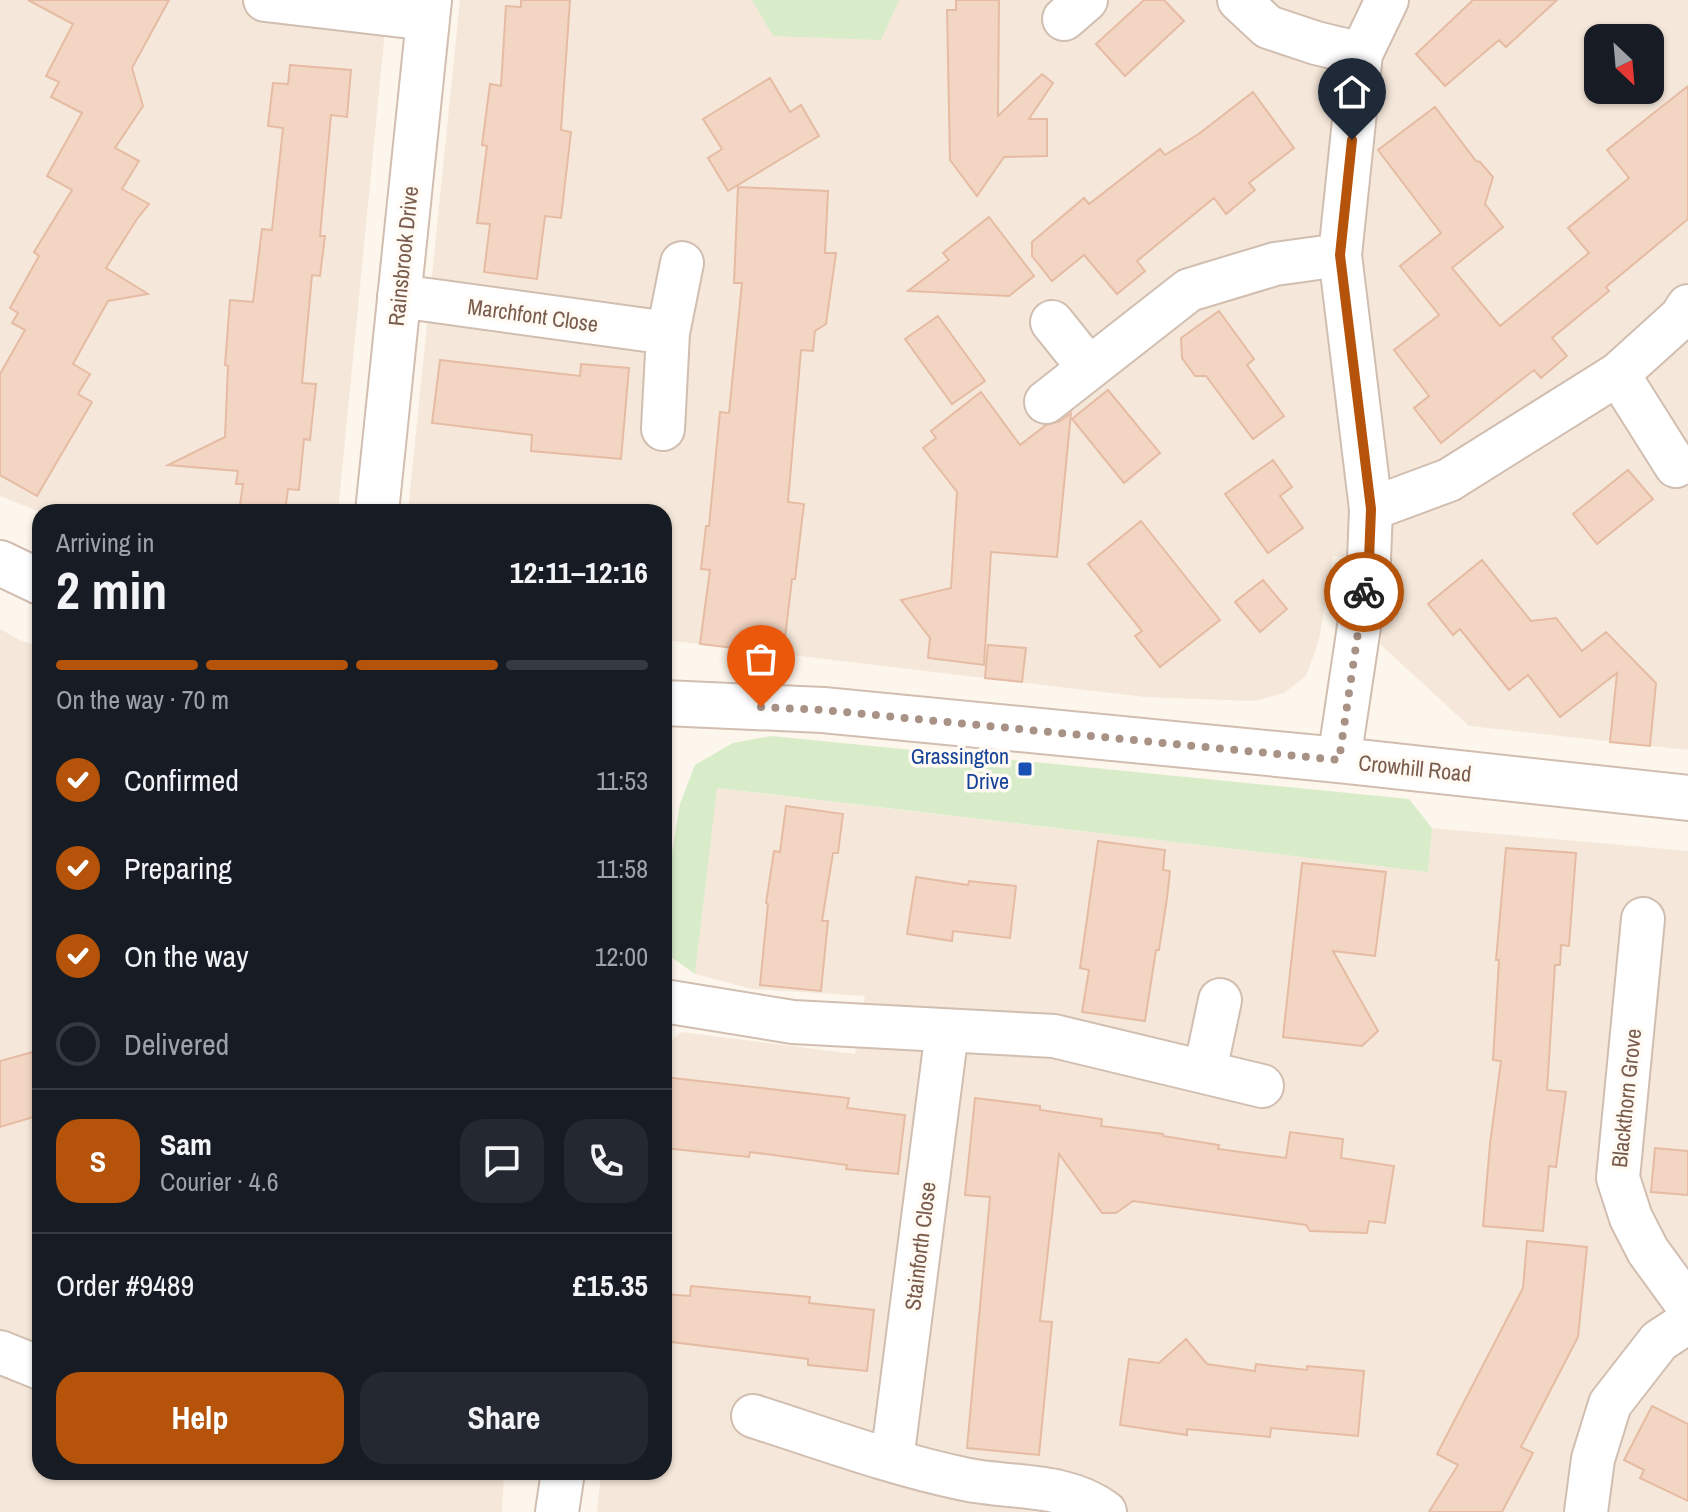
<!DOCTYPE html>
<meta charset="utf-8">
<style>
:root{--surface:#171b24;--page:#242831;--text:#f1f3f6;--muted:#9ea1a6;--line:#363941;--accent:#b45309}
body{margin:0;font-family:"Archivo Narrow",sans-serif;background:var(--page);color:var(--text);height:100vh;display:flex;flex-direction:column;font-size:30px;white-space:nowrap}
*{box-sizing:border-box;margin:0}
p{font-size:26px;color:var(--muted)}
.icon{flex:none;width:44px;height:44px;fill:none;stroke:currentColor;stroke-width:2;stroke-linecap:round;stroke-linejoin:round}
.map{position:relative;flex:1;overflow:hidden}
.details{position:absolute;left:32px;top:504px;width:640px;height:976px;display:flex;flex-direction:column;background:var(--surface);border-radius:24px;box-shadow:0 2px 6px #0004}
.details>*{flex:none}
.needle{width:52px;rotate:154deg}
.fabs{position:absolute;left:1584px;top:24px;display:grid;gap:16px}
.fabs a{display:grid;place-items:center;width:80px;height:80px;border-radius:16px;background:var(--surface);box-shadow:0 2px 6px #0004;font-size:40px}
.pin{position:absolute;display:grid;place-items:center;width:68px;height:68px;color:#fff;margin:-82px -34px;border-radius:50% 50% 50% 0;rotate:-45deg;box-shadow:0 0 8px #0007}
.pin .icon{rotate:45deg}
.courier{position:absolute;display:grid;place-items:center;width:80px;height:80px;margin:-40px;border:6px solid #b45309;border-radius:50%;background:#fff;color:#222;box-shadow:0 2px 10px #0007}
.summary em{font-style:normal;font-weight:800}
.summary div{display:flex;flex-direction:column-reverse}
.summary{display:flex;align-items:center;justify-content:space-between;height:136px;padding:0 24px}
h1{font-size:52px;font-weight:800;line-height:60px}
.bar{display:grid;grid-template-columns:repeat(4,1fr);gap:12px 8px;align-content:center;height:96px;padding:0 24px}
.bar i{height:10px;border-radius:6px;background:var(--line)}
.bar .active{background:var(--accent)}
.bar p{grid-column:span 4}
.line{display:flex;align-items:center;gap:20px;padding:0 24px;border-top:2px solid var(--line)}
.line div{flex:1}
.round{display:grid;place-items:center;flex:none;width:84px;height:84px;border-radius:24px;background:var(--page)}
ol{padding:0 24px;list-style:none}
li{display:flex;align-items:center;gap:24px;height:88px}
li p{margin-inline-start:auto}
li .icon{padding:8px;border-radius:50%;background:var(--accent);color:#fff;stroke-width:4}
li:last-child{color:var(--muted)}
li i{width:44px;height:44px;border:4px solid var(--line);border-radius:50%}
.cta{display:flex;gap:16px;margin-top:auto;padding:16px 24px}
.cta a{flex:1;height:92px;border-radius:24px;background:var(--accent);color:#fff;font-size:32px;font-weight:800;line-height:92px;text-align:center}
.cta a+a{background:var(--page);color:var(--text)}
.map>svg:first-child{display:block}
</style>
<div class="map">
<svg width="1688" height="1512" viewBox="0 0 1688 1512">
<rect width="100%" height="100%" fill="#fdf6ec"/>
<!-- residential -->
<path fill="#f5e8da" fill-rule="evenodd" d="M0,0H388L338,512H40L0,496Z
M460,0H1688V750L1469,726L1380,644L1393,561L1333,556L1319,640L1306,676L1284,693L1255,701L1145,697L664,640V512H408ZM1598,38H1650V90H1598Z
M0,629L22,641L40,646V1472H504L502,1512H0Z
M716,788L1428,872L1432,828L1688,851V1512H597L601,1472H664V1047L682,1032L855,1054L865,996L752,989L695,974Z"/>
<!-- green -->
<path fill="#d8ecc9" d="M752,0H899L881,40L773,36Z
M771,736L1409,799L1432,828L1428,872L717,788L695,974L664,952V900L680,804L695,765L733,743Z"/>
<!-- building -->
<path fill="#f3d5c3" stroke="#e6bba3" stroke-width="2" d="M28,0H169L132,68L143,106L115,148L139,161L122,189L149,204L137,219L106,268L148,294L108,301L73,364L90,374L78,394L92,402L37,496L0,475V374L25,330L12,323L18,313L10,308L39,256L34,252L72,190L47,176L82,113L51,97L59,82L46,76L73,24Z
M521,0H570L561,130L571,132L561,218L545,216L537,279L484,272L490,224L477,223L487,146L482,145L490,84L501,86L506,6L521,7Z
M956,0H999L998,116L1042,74L1053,83L1029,119H1047V156L1004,157L977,196L950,160L947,10H956Z
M1144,0H1164L1184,21L1125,76L1096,44Z
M1473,0H1557L1506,47L1499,40L1445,86L1416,54Z
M290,65L351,70L347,117L331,115L320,236H325L320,276L312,275L302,383L316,384L310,440L304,439L299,490L288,489L285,512H239L243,484H236L238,471L168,465L225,437L228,366L225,365L230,300L253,302L262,229L272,230L283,128L268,126L273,83L288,84Z
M770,78L790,112L801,105L819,136L728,191L708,158L722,149L703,119Z
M1688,86V219L1606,287L1609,291L1552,338L1567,356L1541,378L1534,370L1441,443L1414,408L1429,396L1394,350L1439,315L1400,266L1441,233L1378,150L1435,107L1476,161L1480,162L1493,177L1485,204L1503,227L1452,268L1500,326L1589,253L1568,228L1629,178L1607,150Z
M1253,92L1294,148L1249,183L1255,190L1226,214L1214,198L1137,261L1145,271L1117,294L1084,255L1052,281L1032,256V242L1084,198L1089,204L1160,149L1165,155L1200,133Z
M738,187L828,191L825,253H836L826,324L815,331L813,351L801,350L788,502L804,504L795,579H792L783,654L700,644L710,570L701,569L706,526H709L720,412L729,413L742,283H734Z
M989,217L1034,276L1009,296L908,291L949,260L943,253Z
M1219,311L1254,359L1247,365L1284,416L1253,439L1206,376H1195L1182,358L1181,338Z
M938,316L985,381L952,404L905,339Z
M440,360L580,376L581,364L629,368L621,459L531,451L532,435L432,423Z
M1108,390L1160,453L1124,483L1072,419Z
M981,392L1020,445L1046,425L1060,421L1071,413L1057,557L991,552L984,665L928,658L930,638L901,600L951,588L957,492L923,448L936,438L931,431Z
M1273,460L1292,487L1280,496L1303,528L1268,553L1225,494Z
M1628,470L1653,499L1597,544L1573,514Z
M1141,521L1220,620L1160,667L1135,636L1142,631L1088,564Z
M1482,560L1531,621L1556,618L1582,651L1606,632L1656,683L1650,746L1610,742L1617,673L1560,717L1528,675L1509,690L1460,629L1453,635L1428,604Z
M1263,580L1287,609L1260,632L1235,602Z
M988,645L1026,648L1022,682L985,678Z
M786,806L843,814L838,853H833L822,921H828L821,991L760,985L768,904L766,903L774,851L780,852Z
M1098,841L1165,850L1163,870L1170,871L1167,898L1159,950H1156L1145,1021L1082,1012L1089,970L1080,968Z
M1506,848L1576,853L1569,946L1561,945L1560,965H1555L1547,1090L1566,1092L1556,1167L1549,1166L1543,1231L1483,1226L1490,1144L1501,1061L1493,1060L1499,960H1496Z
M1302,863L1386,872L1375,956L1333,951L1378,1031L1362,1046L1283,1037Z
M916,877L968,885L969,881L1016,886L1010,938L953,931L952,941L907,934Z
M40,1050V1115L0,1127V1061Z
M664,1077L849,1098L847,1108L905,1115L898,1174L846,1169L847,1165L750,1152L749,1157L664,1148Z
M975,1098L1040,1106V1110L1102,1119L1101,1126L1163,1134V1136L1219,1145L1218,1149L1286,1158L1290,1132L1343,1139L1341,1158L1394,1166L1385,1223L1369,1221L1367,1233L1310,1231L1306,1225L1133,1201L1116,1213H1102L1059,1154L1040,1321L1052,1322L1039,1455L967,1448L990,1197L965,1195Z
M1655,1148L1688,1151V1195L1651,1192Z
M1527,1241L1587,1247L1578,1337L1521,1447L1533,1453L1502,1512H1429L1458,1465L1437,1454L1523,1288Z
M691,1286L810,1297L809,1303L874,1310L867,1371L808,1365V1359L664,1341V1294L690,1296Z
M1186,1339L1207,1364L1255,1371L1256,1364L1307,1370V1366L1364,1371L1358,1436L1271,1428L1270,1437L1187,1429V1435L1120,1425L1129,1359L1159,1363Z
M1652,1406L1688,1424V1501L1640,1478L1644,1470L1624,1460Z"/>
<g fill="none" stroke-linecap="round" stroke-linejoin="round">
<!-- minor casing -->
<g stroke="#d1beb0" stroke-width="46">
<path id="minor" d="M265,0L428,19
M1239,0L1268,27L1316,43L1361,54
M1064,19L1086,0
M399,296L668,333
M1052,322L1089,368
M1618,374L1676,466
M1046,402L1189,290L1275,264L1340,255
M663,429L668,333L682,263
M1371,509L1449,480L1618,374L1681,317L1688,306
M377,512L430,0
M1339,760L1369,560L1371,509L1340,255L1361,54L1387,0
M1643,919L1618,1178L1631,1218L1648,1251L1688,1306
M664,1001L793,1022L1054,1036L1262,1086
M1205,1071L1220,1000
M0,1352L40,1368
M753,1416C822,1438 892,1464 964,1479C1010,1489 1065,1482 1105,1512
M892,1460L947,1031
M557,1512L563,1472
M1586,1512L1593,1459L1610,1404L1659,1341L1688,1322"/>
</g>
<!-- tertiary casing -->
<g stroke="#d1beb0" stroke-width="48">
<path id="tertiary" d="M0,563L40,582
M664,703L823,710L1339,760L1688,798"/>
</g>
<!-- minor -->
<use href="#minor" stroke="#fff" stroke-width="42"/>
<!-- tertiary -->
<use href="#tertiary" stroke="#fff" stroke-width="44"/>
</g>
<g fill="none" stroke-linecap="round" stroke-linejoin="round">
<!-- done -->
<path stroke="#a89285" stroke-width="8" stroke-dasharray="0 14.4" d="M761,707L823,710L1339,760L1364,592"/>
<!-- route -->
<path stroke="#b45309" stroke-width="10" d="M1352,140L1340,255L1371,509L1369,560L1364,592"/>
</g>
<!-- markers -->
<rect fill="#1a4fb4" stroke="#fffaf3" stroke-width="3" x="1017" y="761" width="16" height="16" rx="4"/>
<g text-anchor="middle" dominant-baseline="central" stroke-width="7" stroke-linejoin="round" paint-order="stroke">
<!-- street labels -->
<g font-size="22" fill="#7a5c4d" stroke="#fffaf3">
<text transform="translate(403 256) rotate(-84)">Rainsbrook Drive</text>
<text transform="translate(533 315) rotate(8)">Marchfont Close</text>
<text transform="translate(1415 768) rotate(6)">Crowhill Road</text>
<text transform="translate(1626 1098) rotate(-84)">Blackthorn Grove</text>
<text transform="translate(920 1246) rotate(-83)">Stainforth Close</text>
</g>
<!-- transit labels -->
<g font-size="22" fill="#164399" stroke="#fffaf3" text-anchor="end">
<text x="1009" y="756">Grassington<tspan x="1009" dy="25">Drive</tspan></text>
</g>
</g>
</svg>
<div class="fabs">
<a><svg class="needle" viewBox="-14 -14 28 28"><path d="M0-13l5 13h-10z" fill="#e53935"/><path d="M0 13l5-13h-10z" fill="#9ea1a6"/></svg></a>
</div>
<div class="pin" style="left:761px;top:707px;background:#ea580c"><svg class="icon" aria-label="bag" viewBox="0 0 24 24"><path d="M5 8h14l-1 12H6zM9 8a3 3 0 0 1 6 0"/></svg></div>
<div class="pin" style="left:1352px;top:140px;background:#1f2937"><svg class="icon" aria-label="home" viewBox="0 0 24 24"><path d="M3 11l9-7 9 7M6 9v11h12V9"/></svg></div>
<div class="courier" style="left:1364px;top:592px"><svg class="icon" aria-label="bike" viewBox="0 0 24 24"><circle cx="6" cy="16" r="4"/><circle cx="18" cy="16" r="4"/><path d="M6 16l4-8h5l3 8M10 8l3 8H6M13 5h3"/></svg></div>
<section class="details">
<div class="summary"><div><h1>2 min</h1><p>Arriving in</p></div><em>12:11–12:16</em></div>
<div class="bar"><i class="active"></i><i class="active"></i><i class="active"></i><i></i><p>On the way · 70 m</p></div>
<ol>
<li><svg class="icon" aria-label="check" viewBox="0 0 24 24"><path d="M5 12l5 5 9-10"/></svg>Confirmed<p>11:53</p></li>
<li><svg class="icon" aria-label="check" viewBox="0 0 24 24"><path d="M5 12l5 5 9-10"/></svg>Preparing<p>11:58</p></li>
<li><svg class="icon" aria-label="check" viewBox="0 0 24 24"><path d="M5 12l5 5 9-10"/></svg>On the way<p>12:00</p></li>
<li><i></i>Delivered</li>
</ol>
<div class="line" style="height:144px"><b class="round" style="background:var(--accent);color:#fff">S</b><div><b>Sam</b><p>Courier · 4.6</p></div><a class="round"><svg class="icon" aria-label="chat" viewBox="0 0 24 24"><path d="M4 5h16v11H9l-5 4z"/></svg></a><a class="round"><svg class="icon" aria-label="phone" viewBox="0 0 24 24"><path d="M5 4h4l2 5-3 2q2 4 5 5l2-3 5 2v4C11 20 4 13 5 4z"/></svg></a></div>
<div class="line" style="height:104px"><div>Order #9489</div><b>£15.35</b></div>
<div class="cta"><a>Help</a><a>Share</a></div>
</section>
</div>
